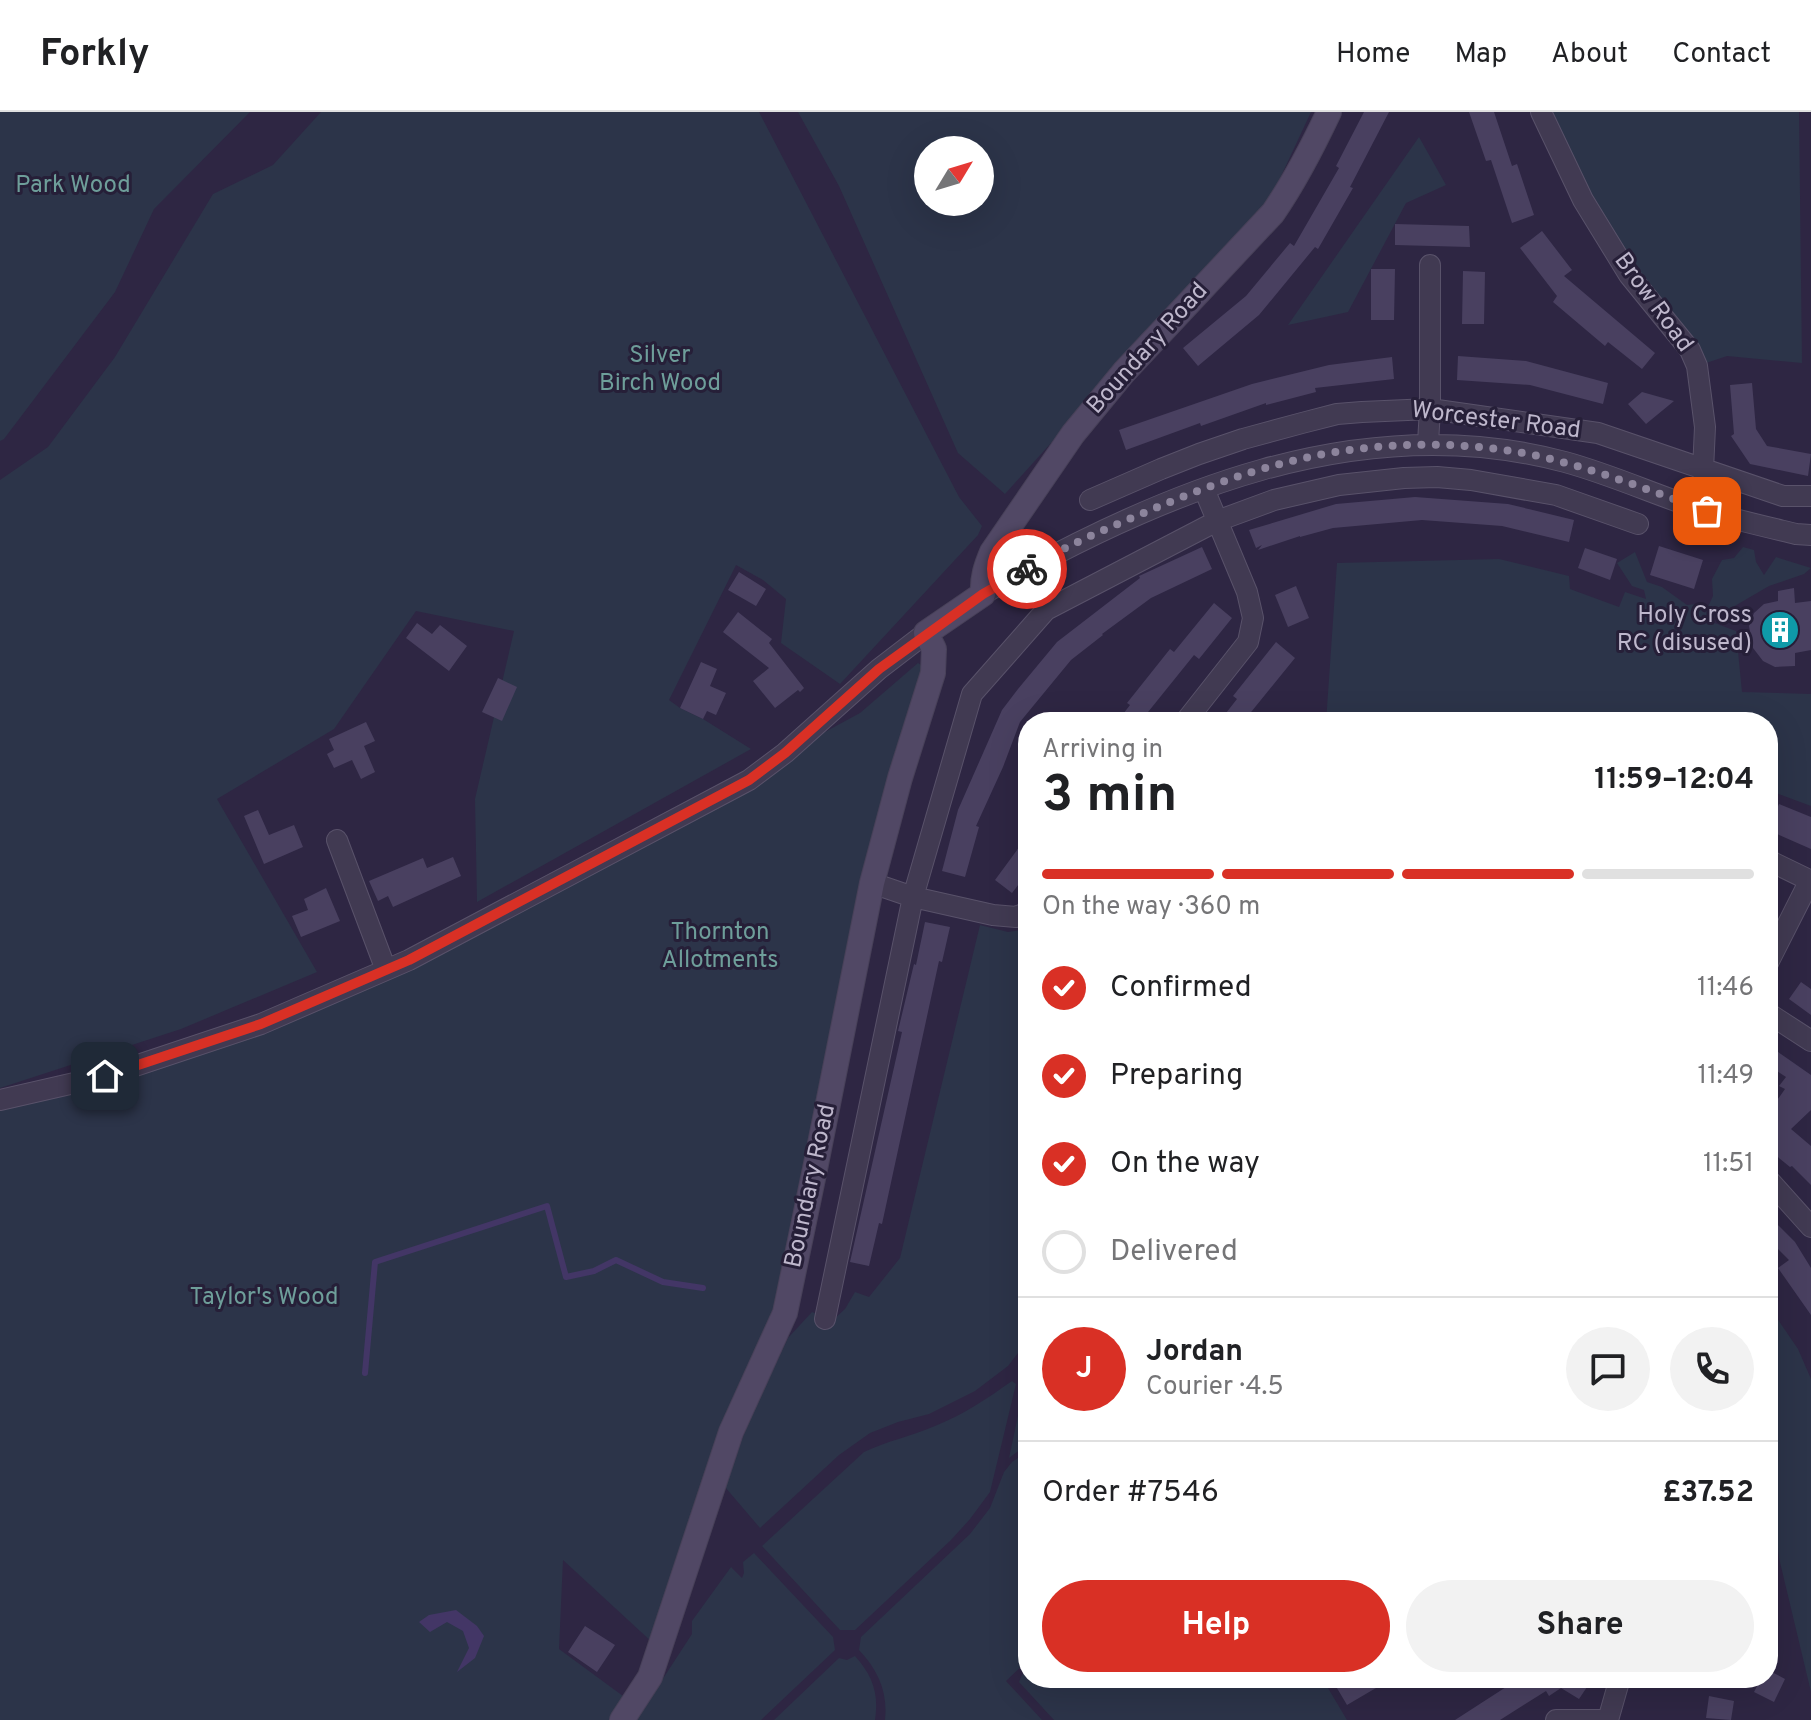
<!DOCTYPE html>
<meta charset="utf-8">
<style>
:root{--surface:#fff;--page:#f2f2f2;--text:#202124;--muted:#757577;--line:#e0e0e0;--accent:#d93025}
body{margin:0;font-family:Overpass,sans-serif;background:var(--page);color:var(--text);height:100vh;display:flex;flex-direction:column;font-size:30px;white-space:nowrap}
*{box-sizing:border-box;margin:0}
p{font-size:26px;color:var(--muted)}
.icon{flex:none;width:44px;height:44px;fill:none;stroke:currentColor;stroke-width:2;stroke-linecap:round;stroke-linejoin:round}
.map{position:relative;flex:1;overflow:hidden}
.side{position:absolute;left:1018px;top:600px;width:760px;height:976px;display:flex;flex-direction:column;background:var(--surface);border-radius:32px;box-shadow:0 8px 32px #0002}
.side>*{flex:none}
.needle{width:52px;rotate:52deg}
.tools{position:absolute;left:914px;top:24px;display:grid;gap:16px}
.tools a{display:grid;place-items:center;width:80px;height:80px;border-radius:50%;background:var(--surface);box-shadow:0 8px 32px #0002;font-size:40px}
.pin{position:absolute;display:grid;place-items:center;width:68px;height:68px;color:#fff;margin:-34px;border-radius:16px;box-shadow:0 4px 12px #0006}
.courier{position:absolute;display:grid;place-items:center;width:80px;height:80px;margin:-40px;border:6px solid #d93025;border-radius:50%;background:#fff;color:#222;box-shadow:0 2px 10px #0007}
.head em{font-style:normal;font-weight:700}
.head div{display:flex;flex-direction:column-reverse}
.head{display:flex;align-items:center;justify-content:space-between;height:136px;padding:0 24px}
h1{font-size:52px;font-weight:700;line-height:60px}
.bar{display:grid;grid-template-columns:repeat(4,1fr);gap:12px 8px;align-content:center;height:96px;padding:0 24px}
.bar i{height:10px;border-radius:6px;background:var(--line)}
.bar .on{background:var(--accent)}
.bar p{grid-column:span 4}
.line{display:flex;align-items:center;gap:20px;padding:0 24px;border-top:2px solid var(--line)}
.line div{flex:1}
.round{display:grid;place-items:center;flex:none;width:84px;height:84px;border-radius:42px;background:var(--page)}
ol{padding:0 24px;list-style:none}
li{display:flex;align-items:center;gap:24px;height:88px}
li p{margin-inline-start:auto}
li .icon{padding:8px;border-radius:50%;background:var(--accent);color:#fff;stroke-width:4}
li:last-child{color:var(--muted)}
li i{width:44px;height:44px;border:4px solid var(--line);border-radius:50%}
.button{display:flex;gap:16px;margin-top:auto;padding:16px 24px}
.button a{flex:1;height:92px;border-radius:48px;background:var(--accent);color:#fff;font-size:32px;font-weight:700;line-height:92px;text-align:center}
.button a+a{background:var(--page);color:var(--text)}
header{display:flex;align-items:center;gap:48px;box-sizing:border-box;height:112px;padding:0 40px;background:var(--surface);border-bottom:2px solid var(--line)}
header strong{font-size:38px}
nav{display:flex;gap:44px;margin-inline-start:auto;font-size:28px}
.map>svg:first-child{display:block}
</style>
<header>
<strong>Forkly</strong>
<nav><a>Home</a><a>Map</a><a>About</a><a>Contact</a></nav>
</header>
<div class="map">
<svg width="1811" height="1608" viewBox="0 0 1811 1608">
<rect width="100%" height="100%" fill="#2e2643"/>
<!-- green -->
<path fill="#2c3449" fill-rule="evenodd" d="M0,0H250L154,97L115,180L4,327L0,329Z
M321,0H759L959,385L982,414L978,423L840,572L781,531L786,487L763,468L736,453L669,588L680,596L703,607L751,637L477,790L475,687L514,519L416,499L334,617L217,687L317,860L181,917L0,976V368L48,335L115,245L213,82L273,53Z
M798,0H1311L1269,90L1005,382L958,341L839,74ZM928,38H980V90H928Z
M1541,0H1799L1802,251L1727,244L1697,254L1629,163Z
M1419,25L1446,73L1406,91L1348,200L1288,213Z
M1743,435L1754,438L1756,450L1764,463L1776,445L1811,456L1804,462L1769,474L1709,509L1736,519L1742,580L1811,582V694L1768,678V610H1326L1337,451L1499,447L1569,464L1570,477L1619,495L1625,480L1646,487L1644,478L1632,474L1617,451L1635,440L1647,470L1662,475L1687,493L1696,492L1705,501L1713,484L1712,467L1722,448L1734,446Z
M918,551L933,561L837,916L803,1053L777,1192L653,1531L563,1448L559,1537L623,1584L609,1608H0V988L105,964L386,858L860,601Z
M980,813L1008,820L1021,818L1028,844V1228L1008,1254L975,1279L929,1302L898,1310L870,1321L839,1343L760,1416L725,1375L748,1311L788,1226L812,1200L833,1208L845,1197L855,1180L869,1185L900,1146Z
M1768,1193L1798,1237L1811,1267V1580L1779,1446L1771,1371L1768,1364Z
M1028,1262V1332L1009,1346L1026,1266Z
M1012,1269L1016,1272L990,1380L970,1407L951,1428L855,1518H840L762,1434L864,1340C887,1329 912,1324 935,1314C963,1303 988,1286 1012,1269Z
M1028,1339V1548L1006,1569L1042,1608H885C888,1580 878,1558 859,1538L861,1525L970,1422L990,1396L1004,1360L1012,1350Z
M754,1441L833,1525L835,1538L761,1608H636L692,1522V1509L731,1455L742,1466L744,1461L743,1450Z
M855,1544C873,1564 879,1582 875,1608H774L839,1546L847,1548Z
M1028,1557V1566H1322L1347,1608H1054L1019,1570L1022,1563Z"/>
<!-- water -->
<path fill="#433666" d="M456,1498L477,1514L484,1524L475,1546L457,1560L469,1536L463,1519L447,1510L430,1520L419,1510L429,1503Z"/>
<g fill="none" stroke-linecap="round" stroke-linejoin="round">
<!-- stream -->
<path stroke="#433666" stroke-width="6" d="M365,1261L375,1150L547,1094L566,1165L594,1159L616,1148L663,1170L703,1176"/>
</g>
<!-- building -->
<path fill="#494060" d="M1364,0H1389L1350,75L1353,76L1318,137L1315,135L1259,203L1198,254L1183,236L1246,184L1290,131L1294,134L1339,56L1336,54Z
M1469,0H1494L1512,54L1517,52L1534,103L1512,111L1491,48L1486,49Z
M1395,112L1469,114L1470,135L1395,133Z
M1542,119L1572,158L1564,164L1655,241L1642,257L1608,230L1605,234L1553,190L1557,184L1520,136Z
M1371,157H1395L1394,208H1371Z
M1463,159L1485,160L1484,212H1462Z
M1458,244L1526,249L1608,271L1603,292L1530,273L1457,268Z
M1392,245L1394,267L1315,276L1316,280L1266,293V291L1201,314L1200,311L1126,338L1119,318L1252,272L1329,253Z
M1752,271L1756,317L1767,334L1811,342L1808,364L1750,352L1731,324L1734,322L1730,273Z
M1642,280L1674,289L1646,312L1628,292Z
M1415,385L1508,392L1574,408L1569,430L1502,414L1422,408L1333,416L1300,425V424L1258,438L1262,433L1256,436L1249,418L1336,392Z
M1659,434L1703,448L1694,477L1650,463Z
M1202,435L1212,457L1151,486L1102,522L1103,523L1071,548L1020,610L1003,655L976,714L979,715L965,765L942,759L958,698L1002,598L1018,577L1057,530L1140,466L1139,464Z
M1585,436L1617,447L1610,468L1578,456Z
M739,460L766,477L756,494L728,478Z
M1296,474L1309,506L1288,515L1275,483Z
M1794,476L1795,491L1811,489V538L1795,541V554L1775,555L1763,549L1753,536L1749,514L1754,501L1764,492L1778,489V479Z
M1214,491L1232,506L1199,547L1194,543L1140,610H1117L1130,593L1127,591L1170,537L1174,540Z
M738,500L772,527L769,531L804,576L800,580L798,578L775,596L753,569L769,556L723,520Z
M417,511L432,522L440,513L467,534L449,559L406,526Z
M1276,530L1295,546L1243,610H1219L1237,587L1233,584Z
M701,550L717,557L710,574L726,581L716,603L707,599L703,607L680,596Z
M498,566L517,575L502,609L482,600Z
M366,610L375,629L364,634L375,660L361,667L352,648L334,656L327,642L334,638L329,627Z
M1779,692L1811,705V737L1768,718V713L1774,699H1776Z
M258,698L269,723L294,713L303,735L264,752L244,704Z
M1028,723V760L1012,781L995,768Z
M453,745L461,764L393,795L388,784L378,789L369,769L423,746L427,756Z
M326,776L340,809L301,825L292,804L308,798L304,787Z
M925,810L950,815L942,850L939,849L882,1112L879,1111L869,1154L850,1150L902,920L898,919L914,852L916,853Z
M1801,870L1811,877V903L1789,887Z
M1768,933L1811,963V998L1791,1017L1811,1034V1073L1792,1054L1790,1055L1768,1037V1001L1785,977L1779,974L1786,965L1768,953Z
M1768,1103L1795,1130L1811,1156V1203L1778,1156L1789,1148L1768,1127Z
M585,1514L615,1533L597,1560L568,1540Z
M1768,1558L1785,1567L1774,1590L1754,1580L1761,1566H1768Z
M1331,1566H1393L1347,1593Z
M1520,1566H1593L1579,1587L1561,1576L1549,1584L1546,1579L1500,1608H1455Z
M1709,1584L1734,1589L1731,1608L1706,1606Z"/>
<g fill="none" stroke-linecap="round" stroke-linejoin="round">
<!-- minor casing -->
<g stroke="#59526a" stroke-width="22">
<path id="minor" d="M1541,0L1583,88L1629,163L1690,238L1697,254L1705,315L1703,358L1707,399
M1428,331L1430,297V153
M1090,388L1161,357L1199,342L1243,327L1302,311L1337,302L1362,300L1430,297L1598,321L1783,384H1811
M983,482C1158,381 1360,295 1565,350C1613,363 1660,385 1708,400C1737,408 1767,415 1796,422L1811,423
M1185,610L1248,530L1253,506L1247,480L1204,377
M337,728L386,858
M1768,748L1811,769
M872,771L913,785L993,803L1016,805L1028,800
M1768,851L1810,768
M1768,901L1811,929
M0,988L105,964L261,912L409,848L749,668L785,641L879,557L926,521
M1768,1067L1811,1115
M825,1207L913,785L972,582L1046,498L1217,409L1274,388L1339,373L1404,366L1437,365L1471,368L1556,383L1638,412
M1556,1608H1605
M1608,1608L1620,1566"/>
</g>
<!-- secondary casing -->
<g stroke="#484159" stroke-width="26">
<path id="secondary" d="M622,1608L650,1565L731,1320L785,1201L816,1052L872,771L900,666L933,561L934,537L926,521L983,482C982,466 986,454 992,440L1073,322L1124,260L1273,101C1295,69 1312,36 1329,0"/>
</g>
<!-- minor -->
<use href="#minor" stroke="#413a52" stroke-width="20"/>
<!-- secondary -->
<use href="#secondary" stroke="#514865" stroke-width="24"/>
</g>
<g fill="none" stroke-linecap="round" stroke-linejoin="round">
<!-- done -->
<path stroke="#8c849c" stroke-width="8" stroke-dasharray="0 14.4" d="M1027,457C1067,433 1110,415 1153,397C1194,380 1237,363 1280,352C1350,333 1426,328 1497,337C1570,346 1639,375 1707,399"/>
<!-- route -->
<path stroke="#d93025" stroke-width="10" d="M105,964L261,912L409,848L749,668L785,641L879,557L983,482L1027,457"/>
</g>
<!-- icons -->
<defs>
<g id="building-disc" transform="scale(2)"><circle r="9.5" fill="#0f9aa8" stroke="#261f38"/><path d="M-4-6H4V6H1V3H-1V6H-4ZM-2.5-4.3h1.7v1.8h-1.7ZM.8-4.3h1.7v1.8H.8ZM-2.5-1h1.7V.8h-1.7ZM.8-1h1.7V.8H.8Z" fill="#fff"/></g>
</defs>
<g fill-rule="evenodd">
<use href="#building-disc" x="1780" y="518"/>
</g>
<g text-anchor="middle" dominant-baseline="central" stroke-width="6" stroke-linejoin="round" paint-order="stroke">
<!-- park labels -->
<g font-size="24" fill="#6e9e9a" stroke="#261f38">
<text x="73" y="74">Park Wood</text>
<text x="660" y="244">Silver<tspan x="660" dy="28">Birch Wood</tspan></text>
<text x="720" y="821">Thornton<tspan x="720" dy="28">Allotments</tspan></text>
<text x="264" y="1186">Taylor's Wood</text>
</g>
<!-- street labels -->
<g font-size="24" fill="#beb7cc" stroke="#261f38">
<text transform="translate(1653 191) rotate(54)">Brow Road</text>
<text transform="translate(1148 237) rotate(-48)">Boundary Road</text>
<text transform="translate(1496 309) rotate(7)">Worcester Road</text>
<text transform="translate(811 1074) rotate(-78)">Boundary Road</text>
</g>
<!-- poi labels -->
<g font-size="24" fill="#beb7cc" stroke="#261f38" text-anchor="end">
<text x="1752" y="504">Holy Cross<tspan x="1752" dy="28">RC (disused)</tspan></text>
</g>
</g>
</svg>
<div class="tools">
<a><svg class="needle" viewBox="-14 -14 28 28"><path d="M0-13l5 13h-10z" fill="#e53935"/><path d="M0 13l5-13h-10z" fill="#757577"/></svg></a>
</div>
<div class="pin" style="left:1707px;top:399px;background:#ea580c"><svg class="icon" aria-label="bag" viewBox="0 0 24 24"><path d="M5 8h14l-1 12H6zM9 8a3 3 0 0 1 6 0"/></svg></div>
<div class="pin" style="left:105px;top:964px;background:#1f2937"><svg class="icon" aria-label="home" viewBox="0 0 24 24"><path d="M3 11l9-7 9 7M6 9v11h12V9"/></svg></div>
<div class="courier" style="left:1027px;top:457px"><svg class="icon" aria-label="bike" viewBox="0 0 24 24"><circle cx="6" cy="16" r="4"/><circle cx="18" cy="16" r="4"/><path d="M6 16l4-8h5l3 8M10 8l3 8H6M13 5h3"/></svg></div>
<section class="side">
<div class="head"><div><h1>3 min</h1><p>Arriving in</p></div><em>11:59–12:04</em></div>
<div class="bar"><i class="on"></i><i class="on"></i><i class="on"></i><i></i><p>On the way · 360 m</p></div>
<ol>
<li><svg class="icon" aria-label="check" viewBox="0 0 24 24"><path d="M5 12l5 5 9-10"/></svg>Confirmed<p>11:46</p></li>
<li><svg class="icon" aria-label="check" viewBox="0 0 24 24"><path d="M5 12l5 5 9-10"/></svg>Preparing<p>11:49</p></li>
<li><svg class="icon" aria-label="check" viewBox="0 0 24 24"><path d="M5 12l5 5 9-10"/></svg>On the way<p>11:51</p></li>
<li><i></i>Delivered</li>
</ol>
<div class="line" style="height:144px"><b class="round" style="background:var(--accent);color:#fff">J</b><div><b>Jordan</b><p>Courier · 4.5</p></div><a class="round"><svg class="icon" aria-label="chat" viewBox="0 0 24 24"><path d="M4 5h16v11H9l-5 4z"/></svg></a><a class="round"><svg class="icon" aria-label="phone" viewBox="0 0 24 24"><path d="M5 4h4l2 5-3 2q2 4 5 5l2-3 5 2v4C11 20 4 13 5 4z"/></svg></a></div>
<div class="line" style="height:104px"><div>Order #7546</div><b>£37.52</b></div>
<div class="button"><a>Help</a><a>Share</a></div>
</section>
</div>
